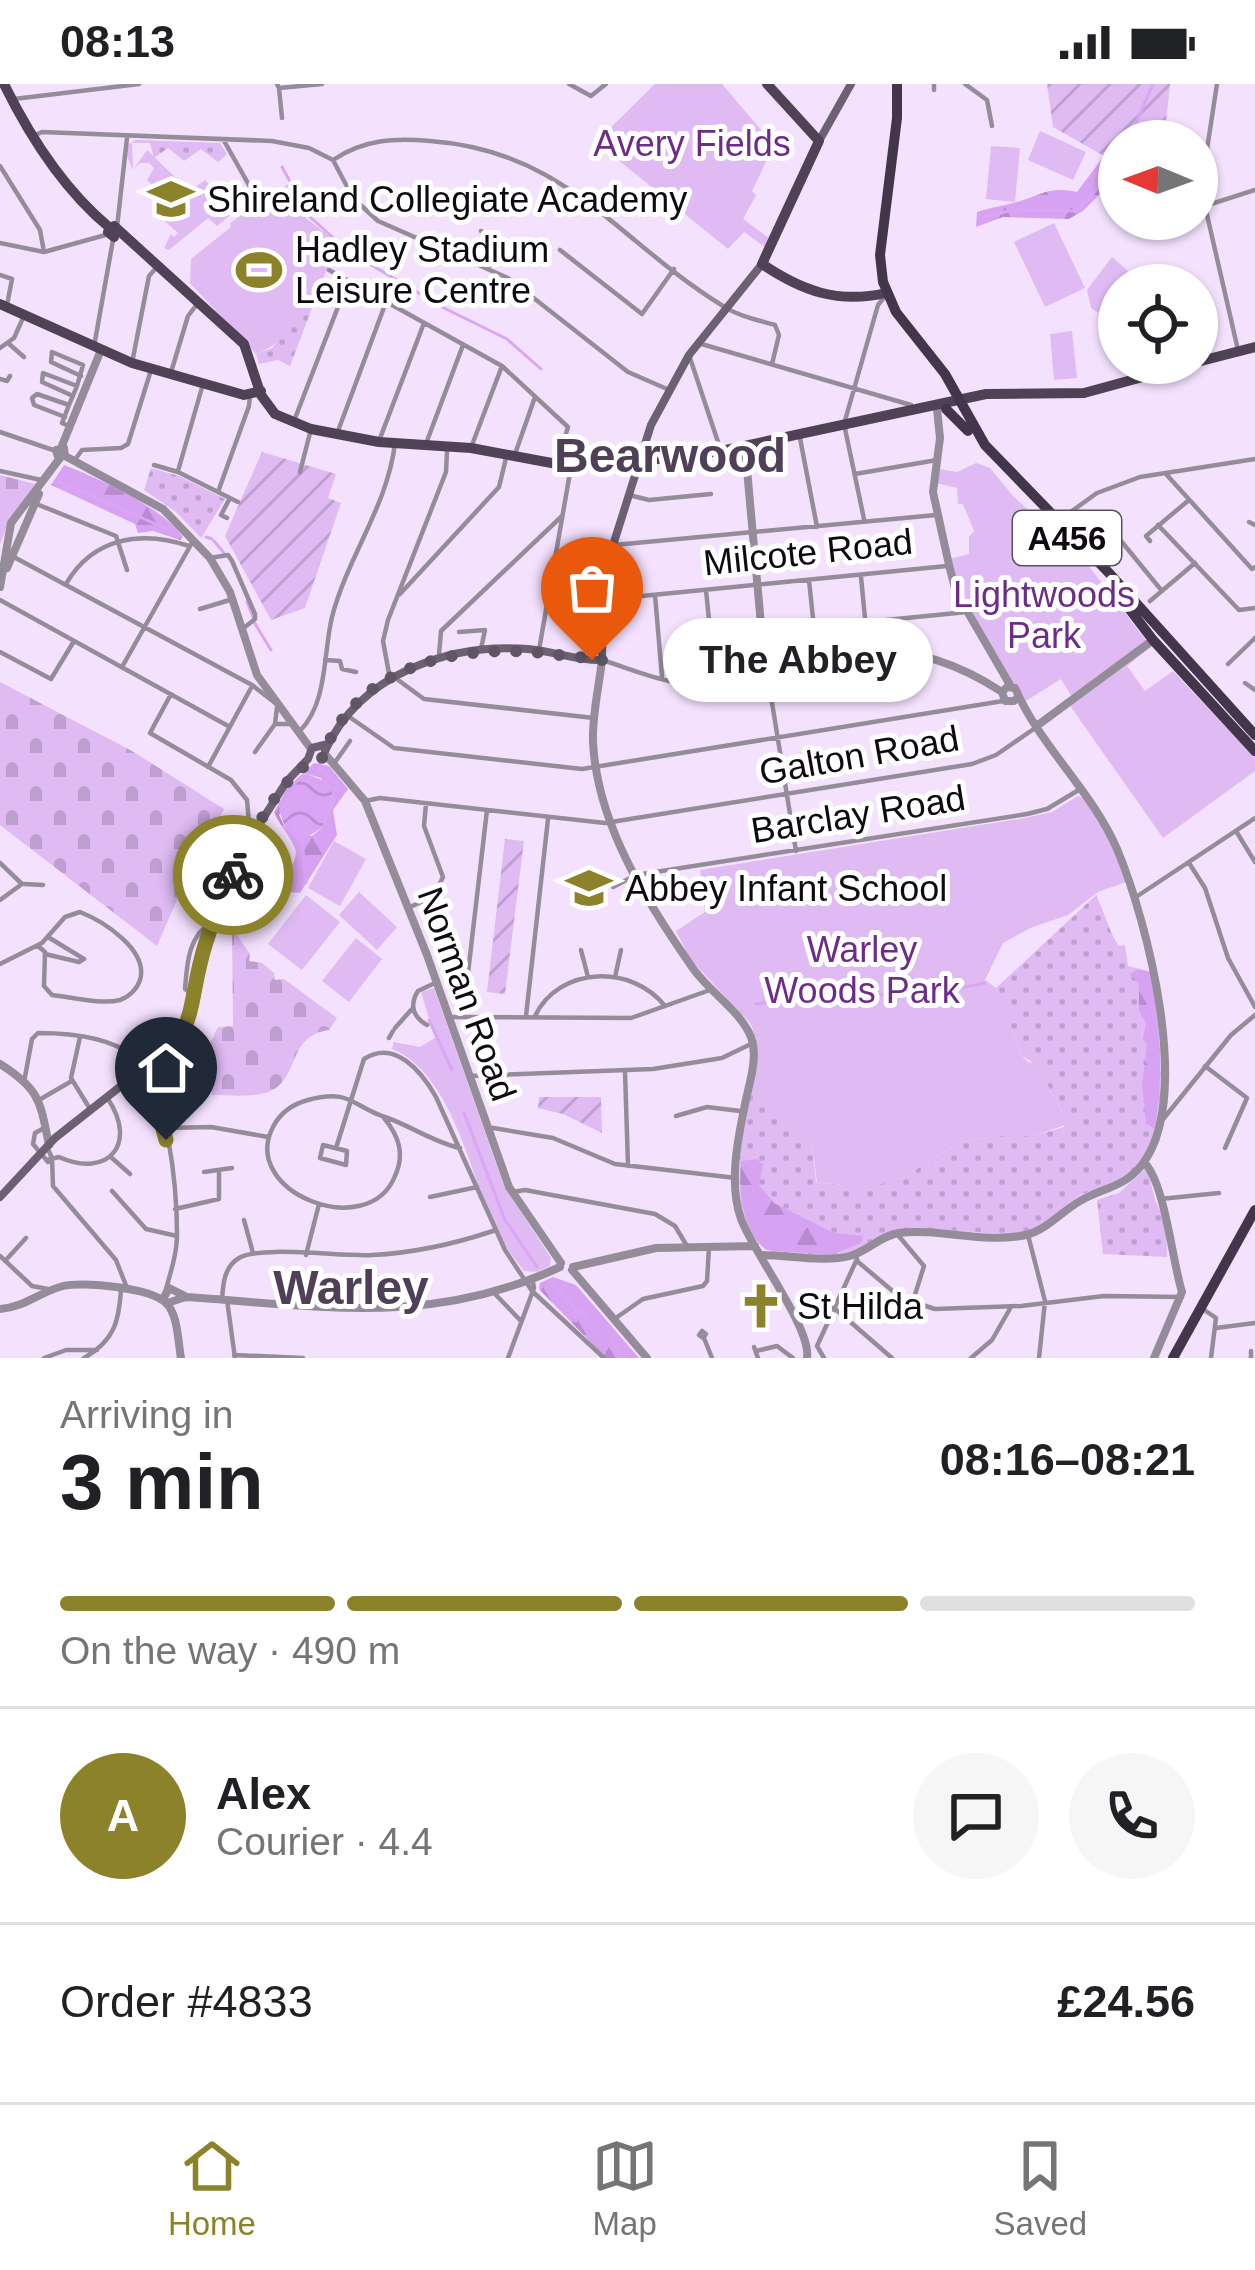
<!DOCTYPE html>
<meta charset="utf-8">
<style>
:root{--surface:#fff;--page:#f6f6f6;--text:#202124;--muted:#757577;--line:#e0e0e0;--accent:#8b822a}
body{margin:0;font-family:Arial,sans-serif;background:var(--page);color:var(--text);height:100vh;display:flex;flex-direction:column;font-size:45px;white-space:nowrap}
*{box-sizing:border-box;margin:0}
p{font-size:39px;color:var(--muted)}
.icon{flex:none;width:66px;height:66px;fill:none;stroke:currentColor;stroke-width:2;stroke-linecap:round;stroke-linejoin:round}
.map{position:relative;height:1274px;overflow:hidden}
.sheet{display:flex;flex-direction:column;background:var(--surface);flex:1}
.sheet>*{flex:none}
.needle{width:78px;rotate:271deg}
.buttons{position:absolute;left:1098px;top:36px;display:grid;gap:24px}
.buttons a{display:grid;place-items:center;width:120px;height:120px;border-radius:50%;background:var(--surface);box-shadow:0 3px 9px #0004;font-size:60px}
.pin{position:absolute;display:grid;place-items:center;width:102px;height:102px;color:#fff;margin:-123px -51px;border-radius:50% 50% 50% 0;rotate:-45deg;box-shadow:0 0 12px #0007}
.pin .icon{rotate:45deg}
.courier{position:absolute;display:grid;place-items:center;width:120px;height:120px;margin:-60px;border:9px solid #8b822a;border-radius:50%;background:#fff;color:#222;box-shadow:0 3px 15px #0007}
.bubble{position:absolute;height:84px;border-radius:42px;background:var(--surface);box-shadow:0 3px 9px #0004;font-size:39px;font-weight:600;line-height:84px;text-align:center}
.headline em{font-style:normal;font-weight:600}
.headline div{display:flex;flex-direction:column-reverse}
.headline{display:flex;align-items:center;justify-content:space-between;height:204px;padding:0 60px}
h1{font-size:78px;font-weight:600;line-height:90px}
.bar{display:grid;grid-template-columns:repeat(4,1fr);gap:18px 12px;align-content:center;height:144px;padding:0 60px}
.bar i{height:15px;border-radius:9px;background:var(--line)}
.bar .active{background:var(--accent)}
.bar p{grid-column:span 4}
.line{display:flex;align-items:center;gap:30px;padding:0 60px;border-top:3px solid var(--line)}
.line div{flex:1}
.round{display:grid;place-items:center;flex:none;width:126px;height:126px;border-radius:63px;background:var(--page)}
.status{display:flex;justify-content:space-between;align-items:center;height:84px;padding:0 60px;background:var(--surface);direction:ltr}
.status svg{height:33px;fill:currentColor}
.tabs{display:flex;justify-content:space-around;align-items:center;height:168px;border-top:3px solid var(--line);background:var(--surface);font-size:33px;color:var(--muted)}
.tabs a{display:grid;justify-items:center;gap:6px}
.tabs .active{color:var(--accent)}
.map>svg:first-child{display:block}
</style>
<div class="status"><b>08:13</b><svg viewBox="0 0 49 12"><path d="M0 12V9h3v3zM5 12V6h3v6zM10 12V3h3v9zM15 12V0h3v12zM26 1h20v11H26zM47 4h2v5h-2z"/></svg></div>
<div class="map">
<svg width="1255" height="1274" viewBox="0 0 1255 1274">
<defs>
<pattern id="grass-dots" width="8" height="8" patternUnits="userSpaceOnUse" patternTransform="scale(3)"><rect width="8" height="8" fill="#dfbaf3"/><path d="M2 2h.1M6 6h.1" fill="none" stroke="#be9fcf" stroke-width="1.8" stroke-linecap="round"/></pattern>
<pattern id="forest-firs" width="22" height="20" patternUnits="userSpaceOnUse" patternTransform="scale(3)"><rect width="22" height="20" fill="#d8a2f3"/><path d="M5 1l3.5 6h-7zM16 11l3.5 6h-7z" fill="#b88acf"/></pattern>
<pattern id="cemetery-stones" width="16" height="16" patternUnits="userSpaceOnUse" patternTransform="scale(3)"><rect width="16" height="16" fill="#dfbaf3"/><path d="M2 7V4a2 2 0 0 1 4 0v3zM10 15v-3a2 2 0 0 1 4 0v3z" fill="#be9fcf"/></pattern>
<pattern id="garden-furrows" width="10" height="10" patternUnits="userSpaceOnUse" patternTransform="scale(3)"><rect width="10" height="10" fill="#dfbaf3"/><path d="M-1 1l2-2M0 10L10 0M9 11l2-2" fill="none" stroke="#be9fcf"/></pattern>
<pattern id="water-waves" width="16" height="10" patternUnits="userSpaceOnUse" patternTransform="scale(3)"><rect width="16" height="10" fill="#dba5f6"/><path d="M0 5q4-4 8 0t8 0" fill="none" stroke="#bb8dd2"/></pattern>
</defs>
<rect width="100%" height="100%" fill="#f4e1fe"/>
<!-- grass -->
<path fill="url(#grass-dots)" d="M136,56L220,59L227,70L218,78L201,65L184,77L168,64L154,74L150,59H132L133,86L127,72L128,61Z
M317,211L290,282L278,276L259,280L256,270L272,264Z
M151,384L179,392L225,415L201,454L176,428L144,406Z
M1096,811C1104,827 1111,852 1119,862L1125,861L1128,882L1151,888C1159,945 1178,1056 1123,1095C1111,1104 1094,1104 1081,1111C1059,1122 1048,1146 1020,1149C986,1153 930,1140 903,1148C882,1155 864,1168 843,1171C824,1174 778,1175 763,1163C725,1133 742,1045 752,1005C778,1016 789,1043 812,1060L816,1098L842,1101L853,1108L904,1093L958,1059L995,1052H1034L1064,1043L1062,1028L1036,980L1022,972L996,904Z
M1147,1083L1155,1116L1166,1140L1167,1173L1103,1170L1097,1116L1119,1109Z"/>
<!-- forest -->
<path fill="url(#forest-firs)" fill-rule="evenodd" d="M1104,72L1119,91L1083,127L1069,135L1003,133L976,143L977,128C991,123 1004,122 1017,118C1043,111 1047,102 1077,108Z
M64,381C98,394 162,423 183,453L180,456L153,447L138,449L135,440L51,401Z
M314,679L329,682L348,705L333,726L337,751L300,809L288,808L255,818L254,814C268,805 304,783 294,762C289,751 279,740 274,728L288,703ZM304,689L321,694L335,715L322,744L312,752L286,746L279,731Z
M1138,885L1151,888C1159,940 1165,993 1154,1045L1146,1039L1142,1001L1147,961L1143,954L1146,939L1139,927V900L1130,890Z
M757,1075L763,1080L759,1101L774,1119L834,1149L863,1152L861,1159L831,1171L766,1166C741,1143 739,1109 741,1077Z
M553,1193L576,1201L639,1274H606L539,1205L540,1199Z"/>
<!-- cemetery -->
<path fill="url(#cemetery-stones)" d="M0,391L35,400L9,437L0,460Z
M0,598L132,667L224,725L187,793L157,862L0,741Z
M232,844L250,870L249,877L262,879L274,889L275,896L284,895L337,934L329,946C287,952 300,993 271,1007C255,1014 229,1011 212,1011L207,966L218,943L233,942Z"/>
<!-- park -->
<path fill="#dfbaf3" d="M655,0H722L774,61L752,107L756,111L743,135L769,154L765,163L744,148L728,165L596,58Z
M1040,47L1086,68L1073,96L1028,76Z
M991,62L1020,64L1015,118L986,115Z
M147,66L178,96L174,101L185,111L205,96L227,119L230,110L239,124L217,142L208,134L169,166L164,164L171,150L174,153L178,149L161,134L175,122L147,96L154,84L149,79H140L133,86Z
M288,100L306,134L338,159C322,199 299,254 256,270L190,199L191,175L231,143L230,139Z
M1054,139L1085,204L1045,223L1014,158Z
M1112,173L1128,187L1108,207L1112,222L1104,232L1091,224L1087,206Z
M1072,247L1077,294L1054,296L1050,250Z
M976,379L990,384L1013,412L1088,481L1151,563L1127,582L1145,607L1173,587L1255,674V687L1163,754L1071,623L1072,613L1061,595L1024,618L978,543L949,475L969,470V453L974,447L963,420H958L957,404L936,399L939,385L957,388Z
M1078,712L1084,714L1111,757L1126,798L1098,808L1068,831L1030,844L1003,859L985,896L996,904L1022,972L1028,978L1036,979L1068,1040L1034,1052H995L958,1059L904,1093L853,1109L842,1101L817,1098L812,1060C789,1043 778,1016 752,1005C757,982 761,961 750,939L690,875L676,847L705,828L700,786L1025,734L1052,728Z
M334,757L366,775L340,822L308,804Z
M359,808L397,843L377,866L339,831Z
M306,811L340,838L302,886L268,860Z
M356,854L382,875L349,918L322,897Z
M434,904L504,1102L551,1174L550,1182L537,1188L524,1187C513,1172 500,1157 493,1140C470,1087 451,989 392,965L394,958L420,963L435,954L421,908Z"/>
<!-- garden -->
<path fill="url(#garden-furrows)" d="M1047,0H1170L1164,57H1119V87L1104,72L1053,43Z
M262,368L336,390L328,414L341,419L305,524L271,536L225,452Z
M505,755L524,757L505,910L487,908Z
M539,1013H601L602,1049L563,1030L538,1024Z"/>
<!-- water -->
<path fill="url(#water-waves)" d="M304,689L330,699L335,715L322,744L299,758L286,746L279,726Z"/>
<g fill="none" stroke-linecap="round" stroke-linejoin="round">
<!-- stream -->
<path stroke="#dba5f6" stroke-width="3" d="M1128,57L1153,0
M282,83L309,132L348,167L442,223L507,255L541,285
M984,133L1013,126L1076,127L1119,83
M56,396L169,446
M206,453L212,455
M214,457L224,469
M247,518L253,533
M254,538L271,566
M319,680L322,688L339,701L333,708
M302,754L306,799
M756,920L834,907L917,913L985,899
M429,936L452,986
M464,1029L505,1136L537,1183
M550,1198L595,1245
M576,1237V1226L586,1228
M611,1256L623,1274"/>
<!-- minor -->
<path stroke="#948c98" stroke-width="4.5" d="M277,0L279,4L322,0
M569,0L591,12L606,0
M934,0V6
M965,0L987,16L992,42
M1217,0L1204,85L1205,122L1238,266
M279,4L282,34
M14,15L139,0
M33,52L42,48L272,57L309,64L333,76
M223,55L259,119
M333,76C364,55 395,54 430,57C567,67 616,156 723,222C738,232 758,236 775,241L779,251L772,280
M333,76L353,114L378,137L508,194L628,288L667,305
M0,82L40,146L44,168
M1205,122L1255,106
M117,143L127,54
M481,147L500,158L488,184
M0,159L44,168L109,150
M560,166L642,230L674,185
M329,186L502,282L568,343L558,377
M0,191L12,195L7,221
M95,257L113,156
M8,259L24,273
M698,259L911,321
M0,264L14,254L23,234
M689,271L721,367
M132,279L149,192L158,182
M172,285L188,232L198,219
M0,295L7,297L10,292
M77,302L83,281L52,268L51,278L81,292
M69,321L77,302L43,289L42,298L73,312
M65,333L34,321L32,314L37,310L69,321L62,339L69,342
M294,337L348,197
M338,347L386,218
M0,348L56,367
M800,354L817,443
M379,357L424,239
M427,357L463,261
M472,361L502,282
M515,370L535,313
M74,377L82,366L121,364L128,360L151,286
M154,381L178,388L238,418
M0,387L41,396
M178,387L203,300
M300,388L311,345
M855,390L937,376
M1166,390L1252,485L1255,483
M218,408L249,322L250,311
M629,411L649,416L711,410
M34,419L116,452L127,486
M227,434L221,431L230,414
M864,435L844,340L878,221L886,211
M1058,437L1097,409L1140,393L1255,375
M1249,438L1255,441
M1158,441L1239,526L1255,524
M1121,457L1162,507
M1150,457L1146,452L1189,416
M614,461L936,431
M12,472L252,601L274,618
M210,474L228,471L232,477L255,530V535L245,543
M861,493L868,565
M809,496L817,573
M66,500C93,453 142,446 189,462
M706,506L715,596
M400,510L499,403L507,370
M655,511L662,593
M0,516L230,643
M601,516L947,482
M1150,517L1195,479
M200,525L233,515
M866,538L967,528
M459,548L485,546L481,565
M539,566L571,383
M0,568L51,595L74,557
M439,571L441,547L562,432
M325,576L340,577L342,585L356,588
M602,576C633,585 683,609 716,596C734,589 744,570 763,563L796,767
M1228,580L1255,554
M122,583L193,457
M394,593L424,615L594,634
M390,595L383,557L388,536L446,388L447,367
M1245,599L1255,606
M171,610L150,649L231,696L247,716L250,750
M277,623L275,640H290
M348,632L394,664L582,685L1003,617
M300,647C328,618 323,570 332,533C347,474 388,421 395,359
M255,668L275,640
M333,681L350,657
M208,683L251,604
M365,717L380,714L605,739L972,680L996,671L1038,642
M1236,747L1255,778
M0,779L22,800L0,816
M1189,779L1205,804L1228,874L1255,923
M234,789L230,784L233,763L248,741
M24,800L43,801
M613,803L636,791L1027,730L1047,725L1082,704
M1136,813L1255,734
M408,824L434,812L443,793L424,742L426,720
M581,866L588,893
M45,870L79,878L84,875L48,853
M0,880L42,859L65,833L80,828C103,837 149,866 140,896C137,905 129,913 120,916C101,921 72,913 52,911L44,902L45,868L38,862
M615,893L621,866
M194,912L185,905C187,880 188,852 212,838
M463,932L487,726
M526,932L548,735
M535,932C559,882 632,880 665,922
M451,933L631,934L710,906
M427,941C413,933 409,921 418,907L435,899
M395,944L411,926
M80,953L71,994L90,1025
M389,954L393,947
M1205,982L1247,1014L1225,1064
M625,987L628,1082
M469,992L653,985L722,974L753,959
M24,998L32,955L38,949C69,949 110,953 135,973C168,1000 177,1108 177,1150C177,1169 171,1187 166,1205
M39,1016L70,998
M676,1032L707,1023L740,1027
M384,1034C399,1052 405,1070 395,1092C368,1159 239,1108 273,1043C280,1029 293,1020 308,1016C350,1004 353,1023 385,1033C409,1041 435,1059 460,1064
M1160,1039L1231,951L1255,931
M46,1043L35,1049L33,1060L48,1078
M487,1043L553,1054L615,1080L736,1094
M167,1044L211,1043L268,1053
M323,1061L347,1067L346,1081L320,1074Z
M47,1063L52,1074L53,1102L116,1176L127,1204
M336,1064L364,975C395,955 422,988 436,1013L505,1166L532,1207L604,1274
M112,1074L130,1090
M46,1076L59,1073C108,1095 138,1060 108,1015
M204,1088L232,1084
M112,1107L146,1145L177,1152
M513,1108L525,1106L655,1130L675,1142L687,1162
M430,1113L477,1103
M1160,1115L1219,1109
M175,1125L219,1115V1088
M244,1136L253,1169
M897,1150L924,1182L912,1220
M1028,1151L1045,1217L1039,1274
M306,1171L319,1120
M0,1172L32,1202L48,1205
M5,1177L26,1154
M857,1177L901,1214L935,1225L1021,1222L1104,1212L1182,1213
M495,1210L520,1236
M222,1216C223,1200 224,1183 239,1174C260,1161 343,1173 372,1171C414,1169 454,1160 493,1147
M227,1216L235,1274
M833,1223L892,1274
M1203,1225L1216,1234L1211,1274
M613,1236L643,1215L703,1202L707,1197L709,1163
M1216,1244L1255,1239
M702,1247L706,1250L703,1254L699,1251Z
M704,1254L712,1274
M817,1262L857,1175
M817,1262L824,1274
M754,1263L758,1274
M756,1267L777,1262L793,1274
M1251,1267V1274
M234,1271L303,1274
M44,1274L66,1266H97
M84,1274C114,1257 119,1238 121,1205
M508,1274L534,1204L532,1194
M971,1274L992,1256L1011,1223"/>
<!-- tertiary -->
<path stroke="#948c98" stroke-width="8" d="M937,325L940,354L933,408L949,481L956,508L1010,601
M745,363L763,563C784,560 799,572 819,573C836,573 850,565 866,565C916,565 961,581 1002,608
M61,364L101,266
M64,364L65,372L58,373L56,366Z
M65,372L163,425L210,474L230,508L257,591L311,665
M7,484L39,410
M0,503L11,439L60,374
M602,576C599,603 592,631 593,658C597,740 646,817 692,883C708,907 740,926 751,953C759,975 748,1002 744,1025C737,1059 729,1101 741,1135C753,1168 812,1245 807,1274
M1002,608L1005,617H1014L1018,613
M1038,641L1153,556
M325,670L365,717L427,871L509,1103L561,1179
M0,980C41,1006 40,1018 49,1061
M1144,1078C1165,1099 1172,1176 1182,1208L1154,1274
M760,1171C787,1171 824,1179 850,1172C868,1167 880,1152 899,1149C941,1144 984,1160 1026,1151C1047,1146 1062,1127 1080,1117C1102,1104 1123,1104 1141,1082C1194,1016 1147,836 1117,765C1092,707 1040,662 1015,604L1007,603L1002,608
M573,1183L656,1164L755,1162
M572,1186L647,1274
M163,1215L169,1204L185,1212
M167,1219L186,1213C322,1222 430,1243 560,1183
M0,1225C25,1223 40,1208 63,1202C83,1197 151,1204 166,1219C178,1230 178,1258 181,1274"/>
<!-- secondary -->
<path stroke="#6c6172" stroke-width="8" d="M819,57L851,0
M602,576L603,493L651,341L689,271L762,180
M325,667C360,590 449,559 528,565C553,567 577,577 602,576
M0,1113L55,1054L178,957L189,940L208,852L239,772L287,697L308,675L312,664L328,660"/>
<!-- primary -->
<path stroke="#504256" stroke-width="10" d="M4,0C30,53 64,106 110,144
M767,0L819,57L762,180C802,207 838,220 886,209
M114,153L108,148L114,142L244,260L261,311L275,330L311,345L379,358L471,364L557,380L601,382L721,367L986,310L1084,309L1194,279
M0,220L132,279L244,311L261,307
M1197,278L1255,263"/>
<!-- trunk -->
<path stroke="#44364a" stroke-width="10" d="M897,0V34L880,171L883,198L896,228L945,290L985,361L1110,490L1255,651
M946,325L968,347
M1118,510L1153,556L1255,667
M1173,1274L1255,1126"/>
</g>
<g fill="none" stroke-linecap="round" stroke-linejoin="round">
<!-- done -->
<path stroke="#5f5565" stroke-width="12" stroke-dasharray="0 21.6" d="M233,791C247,758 286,680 322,674C358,573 474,557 565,572C578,574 589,572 602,576H592"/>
<!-- route -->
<path stroke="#8b822a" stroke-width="15" d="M166,1056L146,984C194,952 188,930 200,880C207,849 220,820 233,791"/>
</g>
<!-- icons -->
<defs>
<g id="school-bare" transform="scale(3.6)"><path d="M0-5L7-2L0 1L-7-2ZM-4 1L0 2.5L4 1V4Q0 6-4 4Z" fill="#8b822a" stroke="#fff" stroke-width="2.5" paint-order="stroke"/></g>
<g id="stadium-bare" transform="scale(3.6)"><path d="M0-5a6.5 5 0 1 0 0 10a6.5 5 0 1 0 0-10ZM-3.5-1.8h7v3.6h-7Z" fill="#8b822a" stroke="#fff" stroke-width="2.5" paint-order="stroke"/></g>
<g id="church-bare" transform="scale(3.6)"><path d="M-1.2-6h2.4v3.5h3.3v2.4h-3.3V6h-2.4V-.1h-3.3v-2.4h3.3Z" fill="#8b822a" stroke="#fff" stroke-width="2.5" paint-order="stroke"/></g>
</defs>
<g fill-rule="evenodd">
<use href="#school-bare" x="171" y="115"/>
<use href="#stadium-bare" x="259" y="186"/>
<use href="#school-bare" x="589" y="804"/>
<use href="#church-bare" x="761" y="1222"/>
</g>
<g text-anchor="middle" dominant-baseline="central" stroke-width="10" stroke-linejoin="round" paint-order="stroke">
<!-- shield labels -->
<rect fill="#fff" stroke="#575359" stroke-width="3" x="1013" y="427" width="108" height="54" rx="9"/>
<g font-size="33" font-weight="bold" fill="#0f0912">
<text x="1067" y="454">A456</text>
</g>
<!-- park labels -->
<g font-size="36" fill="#6d2b8a" stroke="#fff">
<text x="692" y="59">Avery Fields</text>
<text x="1044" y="510">Lightwoods<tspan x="1044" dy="41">Park</tspan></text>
<text x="862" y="865">Warley<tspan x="862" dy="41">Woods Park</tspan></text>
</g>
<!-- poi labels -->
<g font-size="36" fill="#0f0912" stroke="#fff" text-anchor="start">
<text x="207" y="115">Shireland Collegiate Academy</text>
<text x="295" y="165">Hadley Stadium<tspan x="295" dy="41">Leisure Centre</tspan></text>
<text x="625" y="804">Abbey Infant School</text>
<text x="797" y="1222">St Hilda</text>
</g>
<!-- street labels -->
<g font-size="36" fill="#0f0912" stroke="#fff">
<text transform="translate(808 468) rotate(-6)">Milcote Road</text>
<text transform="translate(859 671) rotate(-10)">Galton Road</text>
<text transform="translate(858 730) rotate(-9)">Barclay Road</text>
<text transform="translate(467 910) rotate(70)">Norman Road</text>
</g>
<!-- district labels -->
<g font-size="48" font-weight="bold" fill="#4f4057" stroke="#fff">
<text x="670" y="371">Bearwood</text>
<text x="351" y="1203">Warley</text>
</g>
</g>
</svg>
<div class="buttons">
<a><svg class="needle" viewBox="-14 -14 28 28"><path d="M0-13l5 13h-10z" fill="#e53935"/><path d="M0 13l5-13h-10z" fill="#757577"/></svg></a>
<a><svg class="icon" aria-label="locate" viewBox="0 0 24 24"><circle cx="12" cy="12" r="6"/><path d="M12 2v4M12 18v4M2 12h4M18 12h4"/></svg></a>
</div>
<div class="pin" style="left:592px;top:576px;background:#ea580c"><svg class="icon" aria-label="bag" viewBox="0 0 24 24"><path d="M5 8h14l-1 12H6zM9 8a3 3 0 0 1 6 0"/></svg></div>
<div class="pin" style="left:166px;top:1056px;background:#1f2937"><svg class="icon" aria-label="home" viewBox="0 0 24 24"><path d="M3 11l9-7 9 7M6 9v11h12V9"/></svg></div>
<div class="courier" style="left:233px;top:791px"><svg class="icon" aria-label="bike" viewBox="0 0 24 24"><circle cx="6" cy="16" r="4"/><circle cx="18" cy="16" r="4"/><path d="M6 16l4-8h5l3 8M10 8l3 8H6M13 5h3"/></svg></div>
<div class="bubble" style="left:663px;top:534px;width:270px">The Abbey</div>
</div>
<section class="sheet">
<div class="headline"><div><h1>3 min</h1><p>Arriving in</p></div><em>08:16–08:21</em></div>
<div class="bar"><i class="active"></i><i class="active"></i><i class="active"></i><i></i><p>On the way · 490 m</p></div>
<div class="line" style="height:216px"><b class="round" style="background:var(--accent);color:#fff">A</b><div><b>Alex</b><p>Courier · 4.4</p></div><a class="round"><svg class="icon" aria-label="chat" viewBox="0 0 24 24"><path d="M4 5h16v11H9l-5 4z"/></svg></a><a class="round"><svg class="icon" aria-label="phone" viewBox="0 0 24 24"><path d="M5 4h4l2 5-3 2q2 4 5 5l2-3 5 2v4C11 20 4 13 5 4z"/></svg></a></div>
<div class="line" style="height:156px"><div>Order #4833</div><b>£24.56</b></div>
</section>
<nav class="tabs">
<a class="active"><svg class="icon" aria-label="home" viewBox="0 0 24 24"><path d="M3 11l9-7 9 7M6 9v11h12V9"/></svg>Home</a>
<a><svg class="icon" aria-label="map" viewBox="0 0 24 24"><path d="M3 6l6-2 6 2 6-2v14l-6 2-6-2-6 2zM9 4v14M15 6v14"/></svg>Map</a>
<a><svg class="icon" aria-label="saved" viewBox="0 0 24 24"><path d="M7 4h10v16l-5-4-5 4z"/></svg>Saved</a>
</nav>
